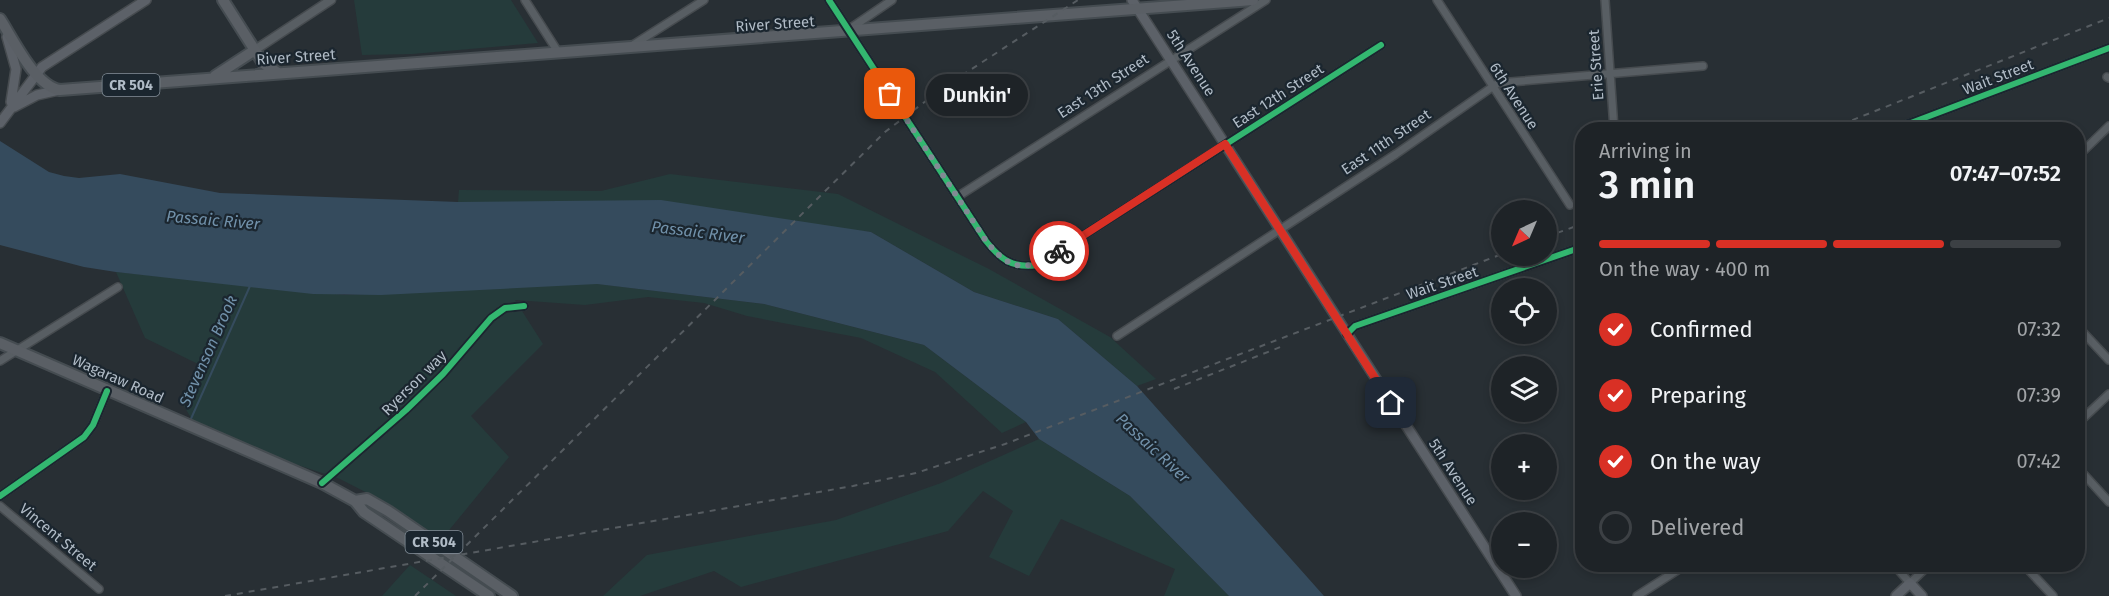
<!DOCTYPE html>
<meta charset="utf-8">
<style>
:root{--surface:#1e2327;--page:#2b2f33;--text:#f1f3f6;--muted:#a1a4a7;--line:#3c4044;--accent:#d93025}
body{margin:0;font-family:"Fira Sans",sans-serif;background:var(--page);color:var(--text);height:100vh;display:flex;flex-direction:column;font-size:22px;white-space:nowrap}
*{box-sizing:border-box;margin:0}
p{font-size:20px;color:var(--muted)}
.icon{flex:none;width:33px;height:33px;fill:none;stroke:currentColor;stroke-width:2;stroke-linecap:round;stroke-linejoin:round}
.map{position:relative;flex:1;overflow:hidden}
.drawer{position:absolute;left:1575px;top:122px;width:510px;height:450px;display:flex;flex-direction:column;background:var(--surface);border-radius:24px;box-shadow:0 3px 9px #0003,0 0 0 2px var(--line)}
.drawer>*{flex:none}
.needle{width:39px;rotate:224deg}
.controls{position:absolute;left:1491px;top:200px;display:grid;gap:12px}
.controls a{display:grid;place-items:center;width:66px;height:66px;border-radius:50%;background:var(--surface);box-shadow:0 3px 9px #0003,0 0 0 2px var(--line);font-size:30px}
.pin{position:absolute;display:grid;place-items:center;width:51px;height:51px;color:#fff;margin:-26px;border-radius:12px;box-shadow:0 3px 9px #0006}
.courier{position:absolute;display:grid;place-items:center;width:60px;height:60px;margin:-30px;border:4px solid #d93025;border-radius:50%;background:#fff;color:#222;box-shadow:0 2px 8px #0007}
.bubble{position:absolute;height:42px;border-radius:21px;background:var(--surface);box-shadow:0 3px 9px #0003,0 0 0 2px var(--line);font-size:20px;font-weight:600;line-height:42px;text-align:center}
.overview em{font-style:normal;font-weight:600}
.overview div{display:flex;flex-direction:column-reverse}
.overview{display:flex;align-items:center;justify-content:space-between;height:102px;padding:0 24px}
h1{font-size:39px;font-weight:600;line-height:45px}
.bar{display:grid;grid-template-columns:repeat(4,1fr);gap:9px 6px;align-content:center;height:72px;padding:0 24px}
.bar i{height:8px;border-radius:4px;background:var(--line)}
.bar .active{background:var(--accent)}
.bar p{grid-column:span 4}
ol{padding:0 24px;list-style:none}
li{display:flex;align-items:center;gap:18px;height:66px}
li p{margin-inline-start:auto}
li .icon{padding:6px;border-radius:50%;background:var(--accent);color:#fff;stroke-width:4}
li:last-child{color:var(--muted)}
li i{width:33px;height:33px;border:3px solid var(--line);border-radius:50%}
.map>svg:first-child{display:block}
</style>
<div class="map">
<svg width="2109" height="596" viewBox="0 0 2109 596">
<rect width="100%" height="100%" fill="#282f34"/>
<!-- green -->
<path fill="#253b3b" d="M354,0H511L538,43L412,54L362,55Z
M670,174L838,194L989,269L1110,337L1156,379L1137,386L1058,319L974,292L871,232L559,203L458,202L459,190L601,191Z
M116,272L345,295L590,283L764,304L924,345L1026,422L1002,433L935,372L861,338L747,316L704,303L648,297L585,305L515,300L543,344L471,416L509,457L441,540L389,504L340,479L271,456L194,423L181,401L198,364L145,338Z
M1039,439L1130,496L1229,596H1164L1175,569L1061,519L1029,576L989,557L1013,511L983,491L948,531L741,587L714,571L640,596H603L647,555L836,520L941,483Z
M410,565L456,596H382Z"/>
<!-- water -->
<path fill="#354b5d" d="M0,141L49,172L64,176L79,178L120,174L220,193L458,202L661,200L871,232L974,292L1058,319L1137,386L1324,596H1229L1130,496L1039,439L1026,422L924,345L764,304L597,284L381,295L313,294L116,272L84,267L0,245Z"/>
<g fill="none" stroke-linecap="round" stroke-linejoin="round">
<!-- stream -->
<path stroke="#354b5d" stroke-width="2" d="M190,421L250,286"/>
<!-- minor casing -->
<g stroke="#464b4f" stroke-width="10">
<path id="minor" d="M525,0L558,52
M829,0L986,241C1000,259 1013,269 1037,265L1381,45
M1437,0L1570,205
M1605,0L1614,129
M848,30L892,0
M633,45L704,0
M2107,77L2109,78
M1895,129L2109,48
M2078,156L2109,126
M957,197L1266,0
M2078,327L2109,360
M1347,334L1355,326L1582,247
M1117,336L1396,154L1498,83L1703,66
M0,361L118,287
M2078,423L2109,394
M2078,468L2109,502
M322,483L406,410L443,374L491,318L505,308L524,306
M0,496L84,437L93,425L107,391
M0,506L99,589
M1893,564L1910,583L1930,564
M2023,564L2053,596
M1637,596L1687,564"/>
</g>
<!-- tertiary casing -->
<g stroke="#464b4f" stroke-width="11">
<path id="tertiary" d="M255,50L331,0"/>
</g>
<!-- secondary casing -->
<g stroke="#464b4f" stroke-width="12">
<path id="secondary" d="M1132,0L1516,596
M7,37L16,69L11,102
M14,107L37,95L59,90
M0,123L42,67L146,0
M1896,596L1910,583L1922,596"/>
</g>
<!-- primary casing -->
<g stroke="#454c51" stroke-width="14">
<path id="primary" d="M223,0L263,63L278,73
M0,19C13,39 35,86 60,90L1253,0
M215,76L255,50
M0,343L322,483L355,501L364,512L489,596
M355,501L367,499L388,511L512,596"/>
</g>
<!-- minor -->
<use href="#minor" stroke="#585e63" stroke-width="7"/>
<!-- tertiary -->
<use href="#tertiary" stroke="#585e63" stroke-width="8"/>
<!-- secondary -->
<use href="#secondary" stroke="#5c6168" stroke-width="9"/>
<!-- primary -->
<use href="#primary" stroke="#5a5f65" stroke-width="10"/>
<!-- rail -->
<path stroke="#565c61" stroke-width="2" stroke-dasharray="6 6" stroke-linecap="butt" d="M1830,129L2109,18
M1546,237L1582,224
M1174,389L1283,346
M225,596L853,486L916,473L1005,444L1502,254
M415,596L885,132L947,85L1078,0"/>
<!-- cycleway casing -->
<g stroke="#1b262f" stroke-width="10">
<path id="cycleway" d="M829,0L986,241C1000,259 1013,269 1037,265L1381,45
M1895,129L2109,48
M1347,334L1355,326L1582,247
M322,483L406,410L443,374L491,318L505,308L524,306
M0,496L84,437L93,425L107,391"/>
</g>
<!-- cycleway -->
<use href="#cycleway" stroke="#33b770" stroke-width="6"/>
</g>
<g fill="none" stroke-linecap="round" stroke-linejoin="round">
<!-- done -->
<path stroke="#818b94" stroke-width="6" stroke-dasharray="0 10.8" d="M890,94L986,241C1011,272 1026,272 1059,251"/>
<!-- route -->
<path stroke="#d93025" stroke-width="8" d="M1059,251L1225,144L1391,403"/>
</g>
<g text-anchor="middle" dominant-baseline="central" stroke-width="4.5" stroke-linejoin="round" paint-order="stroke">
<!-- shield labels -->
<g fill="#1b262f" stroke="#848f99" stroke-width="1.5">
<rect x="102.5" y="74" width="57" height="22" rx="4.5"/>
<rect x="405.5" y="531" width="57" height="22" rx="4.5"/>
</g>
<g font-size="14" font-weight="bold" fill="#b1bcc7">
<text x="131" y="85">CR 504</text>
<text x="434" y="542">CR 504</text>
</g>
<!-- street labels -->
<g font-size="15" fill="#b1bcc7" stroke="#1b262f">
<text transform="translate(775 24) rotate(-4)">River Street</text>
<text transform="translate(296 57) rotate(-4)">River Street</text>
<text transform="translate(1191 63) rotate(57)">5th Avenue</text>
<text transform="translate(1596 65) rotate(-94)">Erie Street</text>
<text transform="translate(1998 77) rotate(-21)">Wait Street</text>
<text transform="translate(1103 86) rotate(-33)">East 13th Street</text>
<text transform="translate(1278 96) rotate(-33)">East 12th Street</text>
<text transform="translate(1514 96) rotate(57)">6th Avenue</text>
<text transform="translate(1386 142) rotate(-34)">East 11th Street</text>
<text transform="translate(1442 283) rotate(-19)">Wait Street</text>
<text transform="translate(118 379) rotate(24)">Wagaraw Road</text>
<text transform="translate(414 383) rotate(-45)">Ryerson way</text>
<text transform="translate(1453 472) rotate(57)">5th Avenue</text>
<text transform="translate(58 537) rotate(40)">Vincent Street</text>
</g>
<!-- water labels -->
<g font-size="16" font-style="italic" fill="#7191aa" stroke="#1b262f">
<text transform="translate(213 220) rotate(5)">Passaic River</text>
<text transform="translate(698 232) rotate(7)">Passaic River</text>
<text transform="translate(208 351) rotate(-66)">Stevenson Brook</text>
<text transform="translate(1153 448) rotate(43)">Passaic River</text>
</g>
</g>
</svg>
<div class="controls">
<a><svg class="needle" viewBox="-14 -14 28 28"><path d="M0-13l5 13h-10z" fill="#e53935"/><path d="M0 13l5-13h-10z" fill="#a1a4a7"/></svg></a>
<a><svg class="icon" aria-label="locate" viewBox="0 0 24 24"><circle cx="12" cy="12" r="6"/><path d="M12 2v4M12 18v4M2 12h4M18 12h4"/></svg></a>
<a><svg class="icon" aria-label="layers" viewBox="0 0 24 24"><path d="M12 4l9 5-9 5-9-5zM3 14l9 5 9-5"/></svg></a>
<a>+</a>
<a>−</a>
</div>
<div class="pin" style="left:890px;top:94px;background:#ea580c"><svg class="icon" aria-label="bag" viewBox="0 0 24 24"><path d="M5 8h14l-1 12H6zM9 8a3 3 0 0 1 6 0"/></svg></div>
<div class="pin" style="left:1391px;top:403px;background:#1f2937"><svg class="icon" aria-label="home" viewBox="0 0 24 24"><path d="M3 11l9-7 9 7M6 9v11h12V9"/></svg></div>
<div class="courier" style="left:1059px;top:251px"><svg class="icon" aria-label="bike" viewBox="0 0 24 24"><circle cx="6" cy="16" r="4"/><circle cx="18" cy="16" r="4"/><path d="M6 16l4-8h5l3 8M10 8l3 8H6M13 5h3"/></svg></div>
<div class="bubble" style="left:926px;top:74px;width:102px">Dunkin'</div>
<section class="drawer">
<div class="overview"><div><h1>3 min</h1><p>Arriving in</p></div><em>07:47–07:52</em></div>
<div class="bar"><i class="active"></i><i class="active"></i><i class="active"></i><i></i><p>On the way · 400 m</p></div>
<ol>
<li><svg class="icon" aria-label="check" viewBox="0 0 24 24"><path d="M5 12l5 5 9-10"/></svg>Confirmed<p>07:32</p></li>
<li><svg class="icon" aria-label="check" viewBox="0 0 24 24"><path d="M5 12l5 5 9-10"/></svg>Preparing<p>07:39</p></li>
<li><svg class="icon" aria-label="check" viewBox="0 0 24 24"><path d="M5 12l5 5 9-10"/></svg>On the way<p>07:42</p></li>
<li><i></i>Delivered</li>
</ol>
</section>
</div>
